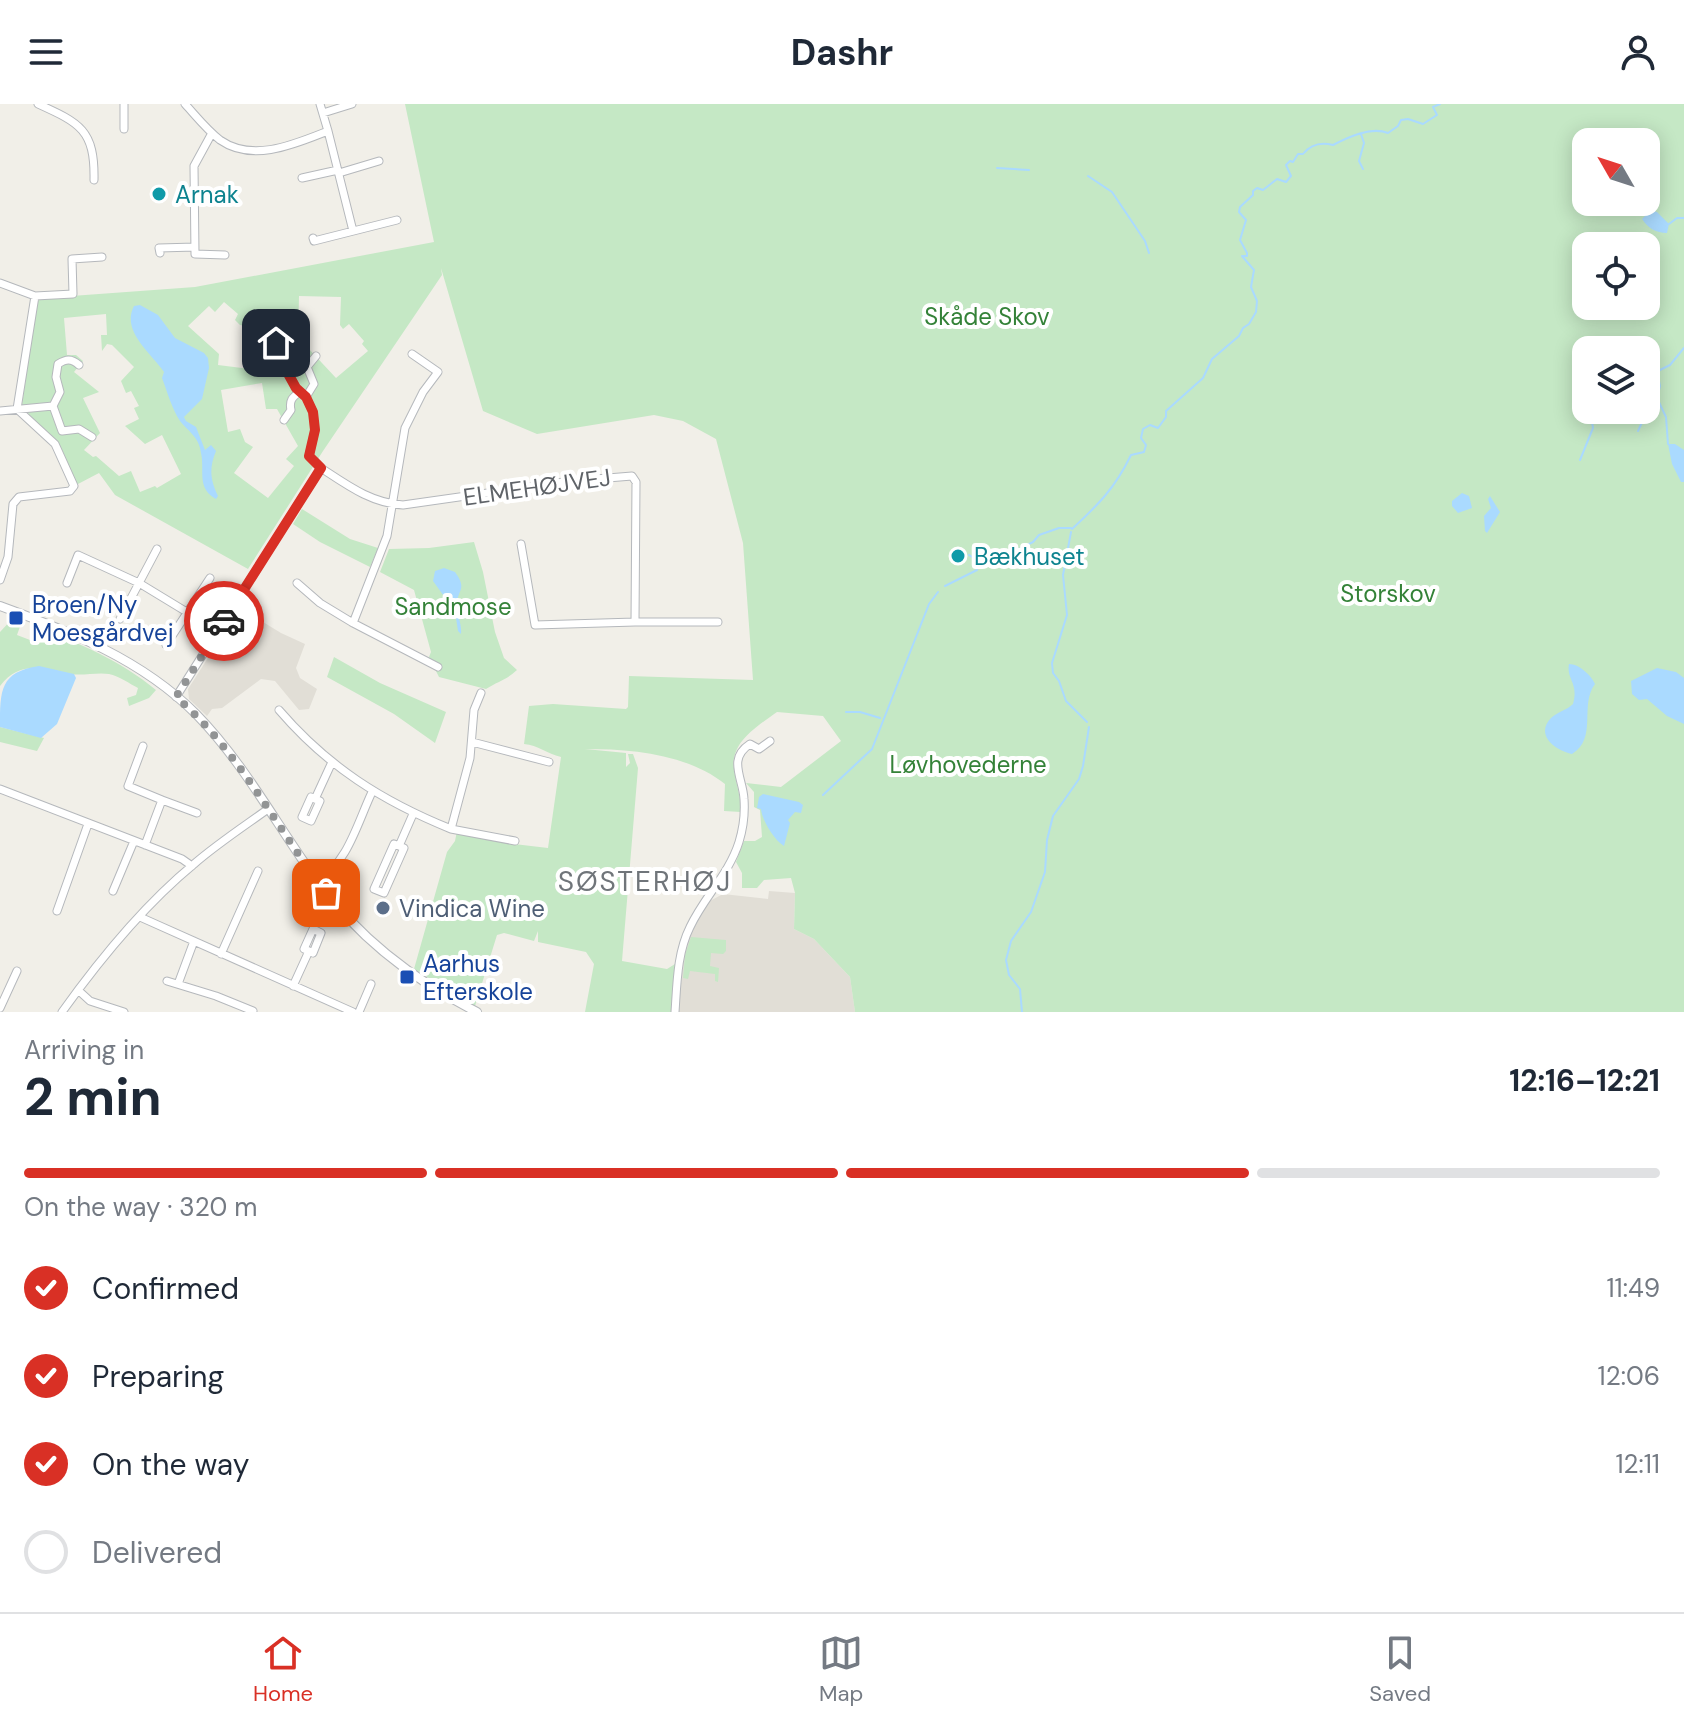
<!DOCTYPE html>
<meta charset="utf-8">
<style>
:root{--surface:#fff;--page:#f6f6f7;--text:#1f2937;--muted:#747a83;--line:#e0e1e3;--accent:#d93025}
body{margin:0;font-family:"DM Sans",sans-serif;background:var(--page);color:var(--text);height:100vh;display:flex;flex-direction:column;font-size:30px;white-space:nowrap}
*{box-sizing:border-box;margin:0}
p{font-size:26px;color:var(--muted)}
.icon{flex:none;width:44px;height:44px;fill:none;stroke:currentColor;stroke-width:2;stroke-linecap:round;stroke-linejoin:round}
.map{position:relative;height:908px;overflow:hidden}
.drawer{display:flex;flex-direction:column;background:var(--surface);flex:1}
.drawer>*{flex:none}
.needle{width:52px;rotate:309deg}
.fabs{position:absolute;left:1572px;top:24px;display:grid;gap:16px}
.fabs a{display:grid;place-items:center;width:88px;height:88px;border-radius:16px;background:var(--surface);box-shadow:0 4px 20px #0003;font-size:40px}
.pin{position:absolute;display:grid;place-items:center;width:68px;height:68px;color:#fff;margin:-34px;border-radius:16px;box-shadow:0 4px 12px #0006}
.courier{position:absolute;display:grid;place-items:center;width:80px;height:80px;margin:-40px;border:6px solid #d93025;border-radius:50%;background:#fff;color:#222;box-shadow:0 2px 10px #0007}
.headline em{font-style:normal;font-weight:700}
.headline div{display:flex;flex-direction:column-reverse}
.headline{display:flex;align-items:center;justify-content:space-between;height:136px;padding:0 24px}
h1{font-size:52px;font-weight:700;line-height:60px}
.bar{display:grid;grid-template-columns:repeat(4,1fr);gap:12px 8px;align-content:center;height:96px;padding:0 24px}
.bar i{height:10px;border-radius:6px;background:var(--line)}
.bar .on{background:var(--accent)}
.bar p{grid-column:span 4}
ol{padding:0 24px;list-style:none}
li{display:flex;align-items:center;gap:24px;height:88px}
li p{margin-inline-start:auto}
li .icon{padding:8px;border-radius:50%;background:var(--accent);color:#fff;stroke-width:4}
li:last-child{color:var(--muted)}
li i{width:44px;height:44px;border:4px solid var(--line);border-radius:50%}
header{display:flex;justify-content:space-between;align-items:center;height:104px;padding:0 24px;background:var(--surface);font-size:36px;font-weight:700}
.menu{display:flex;justify-content:space-around;align-items:center;height:112px;border-top:2px solid var(--line);background:var(--surface);font-size:22px;color:var(--muted)}
.menu a{display:grid;justify-items:center;gap:4px}
.menu .on{color:var(--accent)}
.map>svg:first-child{display:block}
</style>
<header><svg class="icon" aria-label="menu" viewBox="0 0 24 24"><path d="M4 6h16M4 12h16M4 18h16"/></svg>Dashr<svg class="icon" aria-label="person" viewBox="0 0 24 24"><circle cx="12" cy="8" r="4"/><path d="M4 21q1-7 8-7t8 7"/></svg></header>
<div class="map">
<svg width="1684" height="908" viewBox="0 0 1684 908">
<rect width="100%" height="100%" fill="#f1efe8"/>
<!-- education -->
<path fill="#e1ded6" d="M240,504L281,529L305,540L296,564L300,574L317,585L309,605L299,606L275,577L261,575L222,604L212,605L207,612L189,595L188,585Z
M769,787L795,789L794,825L814,835L850,873L855,908H678L684,850L692,824L706,799L723,790L768,795Z"/>
<!-- green -->
<path fill="#c5e8c5" fill-rule="evenodd" d="M405,0H1684V908H855L850,873L814,835L794,825L795,789L791,774L764,776L757,784H742V769L736,758L744,737H755L762,733L760,706L754,703V688L746,679L781,683L841,637L823,612L777,608C758,622 730,638 734,665C736,680 741,693 741,708L724,707L725,680C687,650 632,645 585,645L626,649V663L630,659L628,650H633L638,664L622,857L667,865L675,860L671,908H585L594,860L586,848L538,838V827L534,837L504,829L497,831L475,902L414,865L447,748L455,737L457,727L514,740L548,744L561,653C547,650 538,641 524,640L529,602L553,600L626,605L628,603L629,572L753,576L743,439L716,335L683,317L654,311L537,330L483,307L441,164L442,171L323,347L248,465L115,391L99,369L78,380C66,369 68,352 58,339C47,325 31,316 22,301L37,197L44,194L195,183L434,138ZM1586,38H1646V98H1586ZM1586,142H1646V202H1586ZM299,192L341,193L340,221L343,225L349,220L364,237L362,240L368,247L336,274L308,244L307,235H298ZM224,198L238,210L235,216L240,221L266,226L259,266L218,261L219,250L188,222L209,202L215,208ZM106,210L107,231H101L102,247L107,240L112,241L134,263L121,277L126,289L131,287L139,302L134,304L139,315L125,322L145,340L162,331L181,370L157,384L155,382L140,388L131,367L119,372L96,352L93,353L84,346L100,329L83,294L99,288L74,268L83,257L76,251H67L64,214ZM1586,246H1646V306H1586ZM262,279L266,305H277L298,342L286,355L294,362L268,394L234,369L253,343L245,338L240,325L228,328L221,286Z
M302,405L350,435L378,444L370,463L320,438L293,420Z
M474,438L483,468L495,528L504,554L517,566C505,577 498,577 486,585L439,573L429,553L431,548L414,486L380,468L389,445L429,444Z
M13,514L22,517L17,531L30,536L36,523C78,538 121,557 156,586L149,594L129,602L127,594L136,591L138,584C130,580 119,572 109,570C97,568 83,572 71,570C43,567 22,554 0,582V528Z
M334,553L380,579L446,608L435,639L394,610L327,573Z
M0,623L44,634L37,647L0,638Z
M691,833L726,836V847L723,850L711,849L710,862L719,864L718,878L715,877V870L690,867L688,875L683,874L685,851Z"/>
<!-- water -->
<path fill="#aadaff" d="M1651,106L1657,108L1669,120L1667,129C1656,129 1648,124 1642,115Z
M140,201L158,211L175,234L204,249L208,254L209,264L202,295L184,313L186,317L196,323L205,346L211,341L216,347C209,364 210,375 218,392L216,395C196,384 205,366 201,349C199,333 189,328 180,317C172,305 167,287 162,274L164,268C150,248 121,227 134,202Z
M1668,340H1675L1684,346V378H1681L1672,360Z
M1462,389L1469,392L1472,404L1458,409L1452,402V397Z
M1490,392L1500,408L1487,429L1485,427L1484,412L1491,404L1488,395Z
M444,464L455,468C468,486 457,485 457,501C457,511 462,520 461,530L458,527L454,501L446,495L433,477L435,467Z
M1569,560C1579,560 1591,571 1595,580C1579,601 1598,634 1572,650C1557,647 1534,632 1551,614C1557,608 1567,606 1573,600C1579,579 1566,575 1569,560Z
M39,562L74,570L76,574L57,620L41,634L0,623C0,586 0,568 39,562Z
M1657,564L1676,568L1684,574V620L1667,612L1647,595L1639,596L1632,590L1631,577Z
M763,690L799,698L803,701L801,709L795,708L788,716L790,719L784,742C774,736 762,716 761,705L757,704L759,693Z"/>
<g fill="none" stroke-linecap="round" stroke-linejoin="round">
<!-- stream -->
<path stroke="#aadaff" stroke-width="2" d="M1361,30L1364,39L1359,57L1363,65
M997,64L1029,66
M1088,72L1112,88L1145,137L1149,149
M1669,120L1677,114H1684
M1657,268L1660,282L1657,294L1666,313L1668,340
M1646,273L1670,261L1684,244
M1638,327L1644,314L1643,306
M1580,356L1593,324L1590,306
M1072,425C1099,400 1115,384 1131,351L1144,348L1146,341L1141,334L1143,325L1150,321L1158,324L1166,313V307L1203,274L1212,255L1239,232L1243,224L1249,220L1256,208L1257,197L1251,183L1254,166L1242,152H1247V149L1240,136L1246,116L1239,108L1240,103L1253,91V87L1257,84L1263,86L1277,75L1286,78L1291,72L1286,61L1290,57L1293,58L1298,50H1303C1311,40 1321,38 1333,41C1348,33 1371,22 1388,29L1398,22L1401,16L1408,15L1423,20L1437,11L1433,3L1440,0
M1071,428L1063,471L1067,511L1052,559L1053,569L1059,577L1066,597L1087,618
M969,451L985,461
M983,463L1033,438L1039,431L1059,424H1071
M945,482L977,466
M846,608H860L880,614
M823,691L872,645L929,500L938,488
M1022,908L1020,885L1009,871L1006,856L1011,837L1031,808L1045,768L1047,736L1053,712L1079,675L1083,662L1089,623"/>
<!-- minor casing -->
<g stroke="#b5b8bc" stroke-width="9">
<path id="minor" d="M38,0C80,19 95,26 94,76
M124,0V25
M185,0C196,12 207,26 220,36C253,59 295,40 328,27L320,0
M323,9L352,0
M328,27L353,127
M212,29L194,62L195,150L225,151
M339,69L379,57
M302,74L338,66
M313,134L314,137L397,116
M160,149L159,144L195,143
M0,179L35,192L73,190L72,155L102,153
M264,237L280,242V255L296,284L306,293L313,308L315,326L309,352L321,364
M412,250L438,268L423,288L405,324L387,432L353,519L438,563
M79,261C71,254 66,255 58,260L56,273L60,288L53,302L62,327L79,325L92,333
M306,293L314,280L307,263L316,252
M0,307L53,302
M284,316L291,306C289,297 292,293 300,288
M0,476L8,453L13,400L19,393L70,387L74,382L55,340L17,305L35,192
M67,479L78,451L139,479L218,527
M297,479L320,499L353,519
M120,515L157,445
M635,518H718
M166,541L210,474
M176,593L321,364C347,381 371,399 403,401L571,377L632,372L636,378L635,518L535,521L521,440
M279,606C328,663 382,697 451,725L470,654L474,606L481,589
M472,638L549,658
M143,642L128,682L162,696
M0,685L182,755L192,762
M315,695L320,697L311,717L302,713L311,693L315,695L332,658
M451,725L515,737
M145,741L162,696L197,709
M399,742L404,744L384,789L374,785L394,740L399,742L413,710
M318,777C348,758 357,720 372,688
M113,787L134,737
M57,807L88,720
M140,813L353,908
M221,850L258,767
M167,877L216,892L253,907
M178,880L194,837
M293,882L309,847L313,849L321,829L313,825L304,845L309,847
M78,886L90,897L124,908
M0,904L17,867
M62,908C100,855 143,802 194,760C217,740 243,723 268,705
M359,908L371,880
M675,908C677,880 677,849 690,823C704,793 729,770 739,738C743,725 745,709 744,695C743,674 727,655 750,640L759,645L770,637"/>
</g>
<!-- tertiary casing -->
<g stroke="#b5b8bc" stroke-width="10">
<path id="tertiary" d="M0,502C71,528 141,555 196,610C245,660 277,722 318,778C359,834 415,877 477,908"/>
</g>
<!-- minor -->
<use href="#minor" stroke="#fff" stroke-width="7"/>
<!-- tertiary -->
<use href="#tertiary" stroke="#fff" stroke-width="8"/>
</g>
<g fill="none" stroke-linecap="round" stroke-linejoin="round">
<!-- done -->
<path stroke="#929495" stroke-width="8" stroke-dasharray="0 14.4" d="M224,517L176,593C239,647 276,723 326,789"/>
<!-- route -->
<path stroke="#d93025" stroke-width="10" d="M224,517L321,364L309,352L315,326L313,308L306,293L296,284L280,255C282,248 282,244 276,239"/>
</g>
<!-- markers -->
<g fill="#0f9aa8" stroke="#fff" stroke-width="3">
<circle cx="159" cy="90" r="8"/>
<circle cx="958" cy="452" r="8"/>
</g>
<g fill="#1a4fb4" stroke="#fff" stroke-width="3">
<rect x="8" y="506" width="16" height="16" rx="4"/>
<rect x="399" y="865" width="16" height="16" rx="4"/>
</g>
<circle fill="#5c6f8a" stroke="#fff" stroke-width="3" cx="383" cy="804" r="8"/>
<g text-anchor="middle" dominant-baseline="central" stroke-width="8" stroke-linejoin="round" paint-order="stroke">
<!-- culture labels -->
<g font-size="24" fill="#0d838f" stroke="#fff" text-anchor="start">
<text x="175" y="90">Arnak</text>
<text x="974" y="452">Bækhuset</text>
</g>
<!-- park labels -->
<g font-size="24" fill="#348238" stroke="#fff">
<text x="987" y="212">Skåde Skov</text>
<text x="1388" y="489">Storskov</text>
<text x="453" y="502">Sandmose</text>
<text x="968" y="660">Løvhovederne</text>
</g>
<!-- street labels -->
<g font-size="24" fill="#5f6368" stroke="#fff">
<text transform="translate(537 383) rotate(-8)">ELMEHØJVEJ</text>
</g>
<!-- transit labels -->
<g font-size="24" fill="#164399" stroke="#fff" text-anchor="start">
<text x="32" y="500">Broen/Ny<tspan x="32" dy="28">Moesgårdvej</tspan></text>
<text x="423" y="859">Aarhus<tspan x="423" dy="28">Efterskole</tspan></text>
</g>
<!-- service labels -->
<g font-size="24" fill="#4e5e75" stroke="#fff" text-anchor="start">
<text x="399" y="804">Vindica Wine</text>
</g>
<!-- quarter labels -->
<g font-size="28" letter-spacing="2" fill="#70757a" stroke="#fff">
<text x="645" y="777">SØSTERHØJ</text>
</g>
</g>
</svg>
<div class="fabs">
<a><svg class="needle" viewBox="-14 -14 28 28"><path d="M0-13l5 13h-10z" fill="#e53935"/><path d="M0 13l5-13h-10z" fill="#747a83"/></svg></a>
<a><svg class="icon" aria-label="locate" viewBox="0 0 24 24"><circle cx="12" cy="12" r="6"/><path d="M12 2v4M12 18v4M2 12h4M18 12h4"/></svg></a>
<a><svg class="icon" aria-label="layers" viewBox="0 0 24 24"><path d="M12 4l9 5-9 5-9-5zM3 14l9 5 9-5"/></svg></a>
</div>
<div class="pin" style="left:326px;top:789px;background:#ea580c"><svg class="icon" aria-label="bag" viewBox="0 0 24 24"><path d="M5 8h14l-1 12H6zM9 8a3 3 0 0 1 6 0"/></svg></div>
<div class="pin" style="left:276px;top:239px;background:#1f2937"><svg class="icon" aria-label="home" viewBox="0 0 24 24"><path d="M3 11l9-7 9 7M6 9v11h12V9"/></svg></div>
<div class="courier" style="left:224px;top:517px"><svg class="icon" aria-label="car" viewBox="0 0 24 24"><path d="M5 17H2v-5l4-1 3-4h7l3 4 3 1v5h-3M9 17h6M6 11h13"/><circle cx="7" cy="17" r="2"/><circle cx="17" cy="17" r="2"/></svg></div>
</div>
<section class="drawer">
<div class="headline"><div><h1>2 min</h1><p>Arriving in</p></div><em>12:16–12:21</em></div>
<div class="bar"><i class="on"></i><i class="on"></i><i class="on"></i><i></i><p>On the way · 320 m</p></div>
<ol>
<li><svg class="icon" aria-label="check" viewBox="0 0 24 24"><path d="M5 12l5 5 9-10"/></svg>Confirmed<p>11:49</p></li>
<li><svg class="icon" aria-label="check" viewBox="0 0 24 24"><path d="M5 12l5 5 9-10"/></svg>Preparing<p>12:06</p></li>
<li><svg class="icon" aria-label="check" viewBox="0 0 24 24"><path d="M5 12l5 5 9-10"/></svg>On the way<p>12:11</p></li>
<li><i></i>Delivered</li>
</ol>
</section>
<nav class="menu">
<a class="on"><svg class="icon" aria-label="home" viewBox="0 0 24 24"><path d="M3 11l9-7 9 7M6 9v11h12V9"/></svg>Home</a>
<a><svg class="icon" aria-label="map" viewBox="0 0 24 24"><path d="M3 6l6-2 6 2 6-2v14l-6 2-6-2-6 2zM9 4v14M15 6v14"/></svg>Map</a>
<a><svg class="icon" aria-label="saved" viewBox="0 0 24 24"><path d="M7 4h10v16l-5-4-5 4z"/></svg>Saved</a>
</nav>
